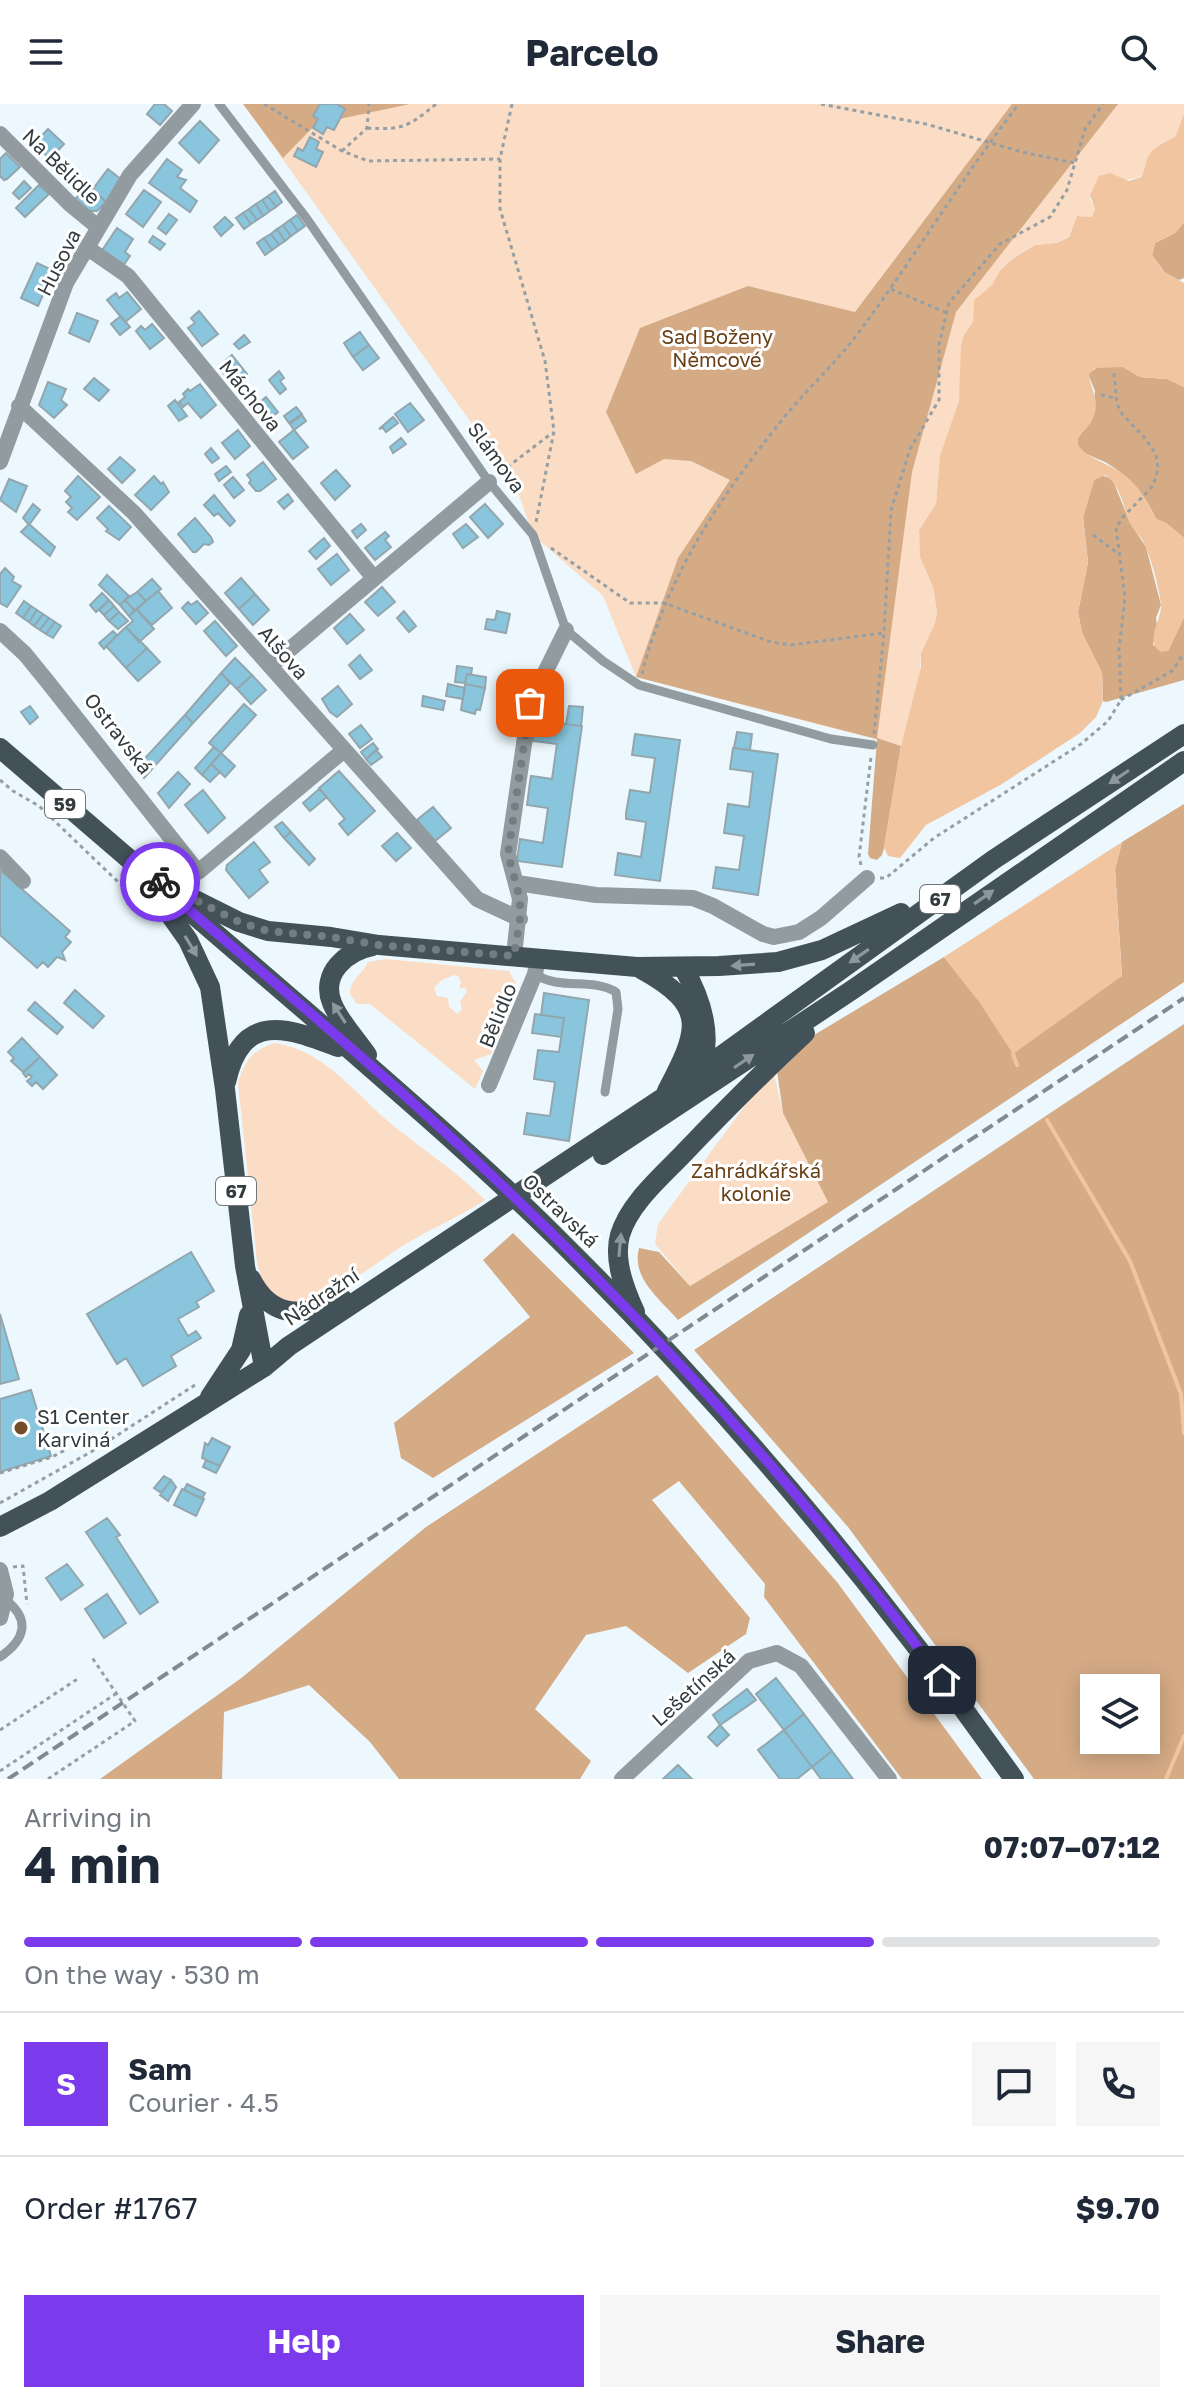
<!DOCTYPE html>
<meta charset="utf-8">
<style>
:root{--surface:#fff;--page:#f6f6f7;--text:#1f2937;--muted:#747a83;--line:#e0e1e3;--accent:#7c3aed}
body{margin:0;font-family:"Golos Text",sans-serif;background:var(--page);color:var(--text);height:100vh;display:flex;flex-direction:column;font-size:30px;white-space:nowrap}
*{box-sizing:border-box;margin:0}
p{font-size:26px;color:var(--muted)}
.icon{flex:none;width:44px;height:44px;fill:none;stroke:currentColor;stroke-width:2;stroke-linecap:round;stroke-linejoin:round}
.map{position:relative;height:1675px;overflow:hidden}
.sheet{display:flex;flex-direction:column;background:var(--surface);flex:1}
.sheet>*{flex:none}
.buttons{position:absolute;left:1080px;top:1570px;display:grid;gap:16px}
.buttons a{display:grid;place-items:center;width:80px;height:80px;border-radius:0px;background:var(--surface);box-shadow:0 4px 20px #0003;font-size:40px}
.pin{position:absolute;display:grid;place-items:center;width:68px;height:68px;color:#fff;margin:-34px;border-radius:16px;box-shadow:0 4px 12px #0006}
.courier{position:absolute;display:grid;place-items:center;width:80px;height:80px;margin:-40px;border:6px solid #7c3aed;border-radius:50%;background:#fff;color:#222;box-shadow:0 2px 10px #0007}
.headline em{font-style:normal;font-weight:700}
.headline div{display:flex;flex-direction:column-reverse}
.headline{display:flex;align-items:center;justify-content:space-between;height:136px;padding:0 24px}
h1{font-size:52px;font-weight:700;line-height:60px}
.bar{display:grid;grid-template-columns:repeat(4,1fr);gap:12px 8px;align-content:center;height:96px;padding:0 24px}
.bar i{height:10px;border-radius:6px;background:var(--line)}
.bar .active{background:var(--accent)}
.bar p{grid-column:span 4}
.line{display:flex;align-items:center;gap:20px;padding:0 24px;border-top:2px solid var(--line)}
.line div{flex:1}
.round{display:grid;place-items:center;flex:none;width:84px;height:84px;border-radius:0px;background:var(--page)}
.action{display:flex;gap:16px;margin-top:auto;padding:16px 24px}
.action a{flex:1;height:92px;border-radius:0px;background:var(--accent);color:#fff;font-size:32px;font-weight:700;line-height:92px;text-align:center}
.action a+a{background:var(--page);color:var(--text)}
header{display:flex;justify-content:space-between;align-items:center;height:104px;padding:0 24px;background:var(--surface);font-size:36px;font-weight:700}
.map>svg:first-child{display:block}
</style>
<header><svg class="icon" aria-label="menu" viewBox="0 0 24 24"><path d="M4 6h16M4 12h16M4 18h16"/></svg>Parcelo<svg class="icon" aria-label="search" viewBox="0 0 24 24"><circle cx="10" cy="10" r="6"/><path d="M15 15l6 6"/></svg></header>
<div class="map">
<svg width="1184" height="1675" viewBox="0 0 1184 1675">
<rect width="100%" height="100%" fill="#ecf8fd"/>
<!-- green -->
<path fill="#faddc4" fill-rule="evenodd" d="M243,0H1184V60L1182,57L1149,52C1144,73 1143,74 1123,76C1113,77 1101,84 1091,87L1090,95L1095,105L1092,113L1077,112L1069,132L1057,139L1035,141L1011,155L992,181L974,196L973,218L964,231L959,295L940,353L936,400L919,426L920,453L933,483L937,508L935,519L921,549L920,568L901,642L636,573L603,492L533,431L515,380Z
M386,855L509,867L516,879L509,912L491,950L474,956L483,967L475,985L370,900H357L350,890C350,875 363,870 368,858ZM454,871L458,872L461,878L459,884H465L467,887L460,898L462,905L458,910L449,903L448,894L437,892L434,884L442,876Z
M275,939C323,946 354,988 389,1018C421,1045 456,1066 485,1096C459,1113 430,1125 404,1141C365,1165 275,1245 257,1158L238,979C244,958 253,945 275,939Z
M774,970L783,1009L829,1098L690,1182L655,1140L658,1120L746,1000Z"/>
<!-- forest -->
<path fill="#d5ab86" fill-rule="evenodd" d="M243,0H410L316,20L283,54Z
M1012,0H1118L956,208L912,368L877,634L901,642L884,744L882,751L877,756L870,754L868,750L877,635L636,573L678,454L730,376L691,357L664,355L636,370L606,308L640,224L748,182L855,208Z
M1184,118V174L1179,176L1165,169L1152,151L1155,139L1175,129Z
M1099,262L1123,263L1140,273L1167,275L1184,283V434L1166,419L1156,415C1145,390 1128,371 1105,358C1094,353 1085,351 1077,342L1078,333L1092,316L1095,287L1088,270Z
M1101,371L1110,374L1114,379L1130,419L1146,443L1161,501L1156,514L1157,522L1153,541L1168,547L1184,513V576L1106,598L1103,597L1102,569L1082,529L1078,508L1088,458L1083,413L1094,376Z
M1184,700V878L678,1216C660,1195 631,1174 639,1144L659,1148L690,1182L828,1098L783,1009L777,967L804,937L944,853L978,896L1122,872L1115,765L1122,738Z
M1184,920V1675H1034L848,1423L694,1246ZM1094,1584H1146V1636H1094Z
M513,1129L634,1249L433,1374L401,1354L394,1319L530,1213L483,1156Z
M657,1271L837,1478L982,1675H902L764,1493L765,1480L679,1377L652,1396L750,1514L746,1530L688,1569L626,1522L586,1531L535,1605L591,1657L580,1675H399L370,1638L309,1581L224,1608L222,1675H100L240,1575L426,1423Z"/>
<!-- water -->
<path fill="#f1c5a0" d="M1184,10V118L1175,129L1155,139L1152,151L1163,167L1184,179V283L1167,275L1140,273L1123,263L1095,264L1089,270C1090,286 1102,298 1092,316C1088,325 1080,328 1077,338C1082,354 1113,360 1127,373C1140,384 1149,400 1156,415L1166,419L1184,434V513L1168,547L1161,548C1143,537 1163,515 1161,499C1158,481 1152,456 1144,439C1141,432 1134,427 1130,419C1123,403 1121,381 1105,371L1094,376L1083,414L1088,458L1078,508L1082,529L1102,569L1103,597L1096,613L1080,629L1002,680L926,721L900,754L888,752L884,744L901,642L921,563V549L935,519L937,508L933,483L920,453L919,426L936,400L940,352L959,296L961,242L964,231L973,218L974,196L992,181L1000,167L1012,155L1035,141L1057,139L1069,133L1077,112L1092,113L1095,105L1090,91L1099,72L1110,69L1129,77L1141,73C1145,66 1145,61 1148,53C1153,43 1166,38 1176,32Z
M1122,738L1115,765L1122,872L1013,950L978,896L944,853Z"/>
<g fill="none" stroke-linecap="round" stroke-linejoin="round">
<!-- stream -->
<path stroke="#f1c5a0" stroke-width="4" d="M1013,950L1017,961
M1047,1016L1130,1157L1181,1290L1184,1329
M1166,1675L1184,1632"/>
</g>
<!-- building -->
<path fill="#89c6dd" stroke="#93a6ae" stroke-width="2" d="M155,0H164L172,7L160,21L147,10Z
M320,0H337L345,5L334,26L327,23L323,30L313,24L318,15L313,12Z
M200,17L219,36L199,59L179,39Z
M48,25L64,40L50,55L34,40Z
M310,33L319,38L316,45L323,48L316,63L294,52L298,44L303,47Z
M6,49L20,63L7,75L4,76L0,72V55Z
M167,55L182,66L177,73L186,76L180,84L197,97L190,108L149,79Z
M108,65L122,76L106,98L93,85Z
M24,77L31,84L19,95L13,89Z
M39,81L49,90L25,113L16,104Z
M89,81L106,98L97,107H88L75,95Z
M144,86L161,98L143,123L126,110Z
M275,87L282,98L276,103L268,92Z
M268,92L276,103L270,107L262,96Z
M262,96L270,107L263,112L256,100Z
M256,100L263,112L257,116L249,105Z
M249,105L257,116L251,120L243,109Z
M243,109L251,120L244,125L236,114Z
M169,110L177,116L166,130L158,124Z
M297,111L305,122L298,127L290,116Z
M225,113L233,121L221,132L214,123Z
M290,116L298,127L291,132L283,121Z
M283,121L291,132L285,137L277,125Z
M117,124L133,135L125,148L130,152L123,162L101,148Z
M277,125L285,137L279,141L271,130Z
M271,130L279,141L272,146L264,134Z
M153,132L165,140L160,146L149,138Z
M264,134L272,146L265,151L257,139Z
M37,159L54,167L38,202L21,194Z
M127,188L141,205L125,218L107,196L116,189L119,194Z
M199,207L218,230L202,242L188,224L195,219L191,214Z
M77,209L98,217L89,238L69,229Z
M121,212L130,223L120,231L111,220Z
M152,220L164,234L150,245L136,227L141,222L145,226Z
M360,228L369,241L353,253L344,239Z
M244,231L250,238L239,245L234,240Z
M369,241L379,254L363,266L353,253Z
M232,251L247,270L233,281L221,266L229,259L226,256Z
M279,267L284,274L280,277L286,285L280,290L269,276Z
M94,274L109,286L99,297L84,285Z
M48,278L66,285L61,296L67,301L54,314L39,301Z
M200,280L216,301L201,314L188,299L183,303L179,298L185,293L183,290L188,285L190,287Z
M266,293L278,308L264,319L252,305Z
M175,296L187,312L179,317L168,302Z
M410,299L424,316L408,328L395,310Z
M296,303L302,310L289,319L284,312Z
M302,311L306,317L294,326L290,320Z
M393,313L398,319L386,328L383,324L379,325Z
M238,326L250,342L235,355L222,339Z
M294,326L308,343L293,355L279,338Z
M401,334L406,340L393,349L390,343Z
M211,344L219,354L212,359L205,350Z
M120,353L135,366L122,379L108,365Z
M263,358L276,375L260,387H256L249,379L251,376L247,371Z
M226,362L231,368L219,377L215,370Z
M336,366L350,382L335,396L321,379Z
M78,372L100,393L77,416L68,408L72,404L66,398L71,393L65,387Z
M154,372L161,380L163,378L169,388L151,406L135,391Z
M233,373L244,386L234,394L224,381Z
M9,375L27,382L16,408L0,396Z
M288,390L293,397L284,405L278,398Z
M214,391L235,417L230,422L218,409L214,412L204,401Z
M33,400L40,406L29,421L23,414Z
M485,400L503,420L488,434L470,413Z
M109,402L131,423L119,436L106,427L108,425L97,414Z
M195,414L211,433L213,438L209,441L204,440L196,448H193L178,430Z
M29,420L55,443L50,452L21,428Z
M361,420L366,426L357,434L352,427Z
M466,420L478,433L463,444L453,430Z
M385,428L389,432L385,436L391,443L375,456L365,444Z
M324,434L330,442L316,455L309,447Z
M337,450L349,466L331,481L318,465Z
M5,464L14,473L12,477L21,482L7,503L0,499V470Z
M107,471L129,492L120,501L99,481Z
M241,474L255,490L239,505L225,489Z
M152,475L161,485L146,497L137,488Z
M382,483L395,498L378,512L365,498Z
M158,487L172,504L152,521L136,505Z
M137,488L146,497L135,507L125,496Z
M102,489L109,496L96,508L90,501Z
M255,490L269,506L253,521L239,505Z
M109,496L114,502L104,511L99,506Z
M125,496L135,507L129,512L120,501Z
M24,497L31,502L23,514L16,509Z
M197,497L208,509L196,520L182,504L188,498L191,501Z
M31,502L37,506L29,518L23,514Z
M114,502L119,508L109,517L104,511Z
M136,505L154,525L139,538L126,523L133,517L129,512Z
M37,506L43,510L34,522L29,518Z
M404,507L416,522L409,528L397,514Z
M497,507L510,510L506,529L485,525L487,515L495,516Z
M119,508L128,517L118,525L109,517Z
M43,510L49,514L40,526L34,522Z
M350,510L364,526L347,540L334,524Z
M49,514L55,518L46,530L40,526Z
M215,517L237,542L226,552L204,527Z
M55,518L61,522L53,534L46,530Z
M126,523L147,544L126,564L106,542Z
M113,527L117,531L104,545L99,539Z
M147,544L160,558L138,577L126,564Z
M360,551L372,566L360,575L349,561Z
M235,554L252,571L237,585L221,569Z
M457,562L472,564L471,571L467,570L465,579L455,578Z
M221,569L230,579L193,619L185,611Z
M467,570L486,573L485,584L465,580Z
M252,571L266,586L251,600L237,585Z
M448,580L465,584L463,595L446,592Z
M465,580L485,584L480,606L476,605L475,610L461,606Z
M338,582L352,600L337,613L330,608L322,595Z
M423,592L445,597L443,606L422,602Z
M244,600L256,611L221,649L209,639Z
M30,602L38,613L30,620L21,608Z
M569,602L583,603L581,622L566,620Z
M185,611L193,619L144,674L135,665Z
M536,616L582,622L562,763L517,757L520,735L543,739L548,704L527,701L530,678L531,672L552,675L557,640L533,637Z
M361,621L372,635L360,644L349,630Z
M737,628L752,630L750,646L734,644Z
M635,630L680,636L660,777L615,771L618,749L641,753L646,718L626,715V709L630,686L650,689L655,654L632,651Z
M373,639L378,645L366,655L361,648Z
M214,643L221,649L202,671L195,664Z
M733,644L778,650L758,791L713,784L716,763L739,766L744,732L724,729L728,700L749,703L753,668L730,665Z
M376,646L382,653L371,661L366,655Z
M221,649L235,662L225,673L211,660Z
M211,660L220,668L210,678L202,671Z
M339,667L375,707L348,731L339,720L345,715L319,684Z
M178,668L190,680L169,704L158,689Z
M319,685L327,693L310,707L303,699Z
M203,686L225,714L208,729L185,701Z
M433,703L451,724L435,737L417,716Z
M282,718L291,728L284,734L275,723Z
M291,728L315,755L309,761L284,734Z
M397,729L411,744L396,757L382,742Z
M254,738L270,758L259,766L268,778L249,794L226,766L227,761Z
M0,766L70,827L65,833L71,838L62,848L65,856L57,853L48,863L43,858L37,864L0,831Z
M75,886L104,912L93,924L64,899Z
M544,889L589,896L569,1037L524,1030L527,1009L550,1012L555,978L534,975L538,946L559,948L564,914L541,911Z
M35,898L63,923L57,930L28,906Z
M535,910L564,914L561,933L532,929Z
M22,934L40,953L23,968L11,957L14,954L8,948Z
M40,953L57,971L43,985L36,978L32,982L27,977L32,973L29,970L26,973L23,969Z
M191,1148L214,1187L196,1198L199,1203L178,1215L188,1232L196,1227L201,1234L171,1252L176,1262L143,1282L126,1254L117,1260L87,1210Z
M0,1210L19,1275L0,1280Z
M31,1286L51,1352L0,1368V1295Z
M212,1334L230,1343L220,1362L202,1354L205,1339L208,1341Z
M206,1356L220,1362L216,1369L203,1363Z
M164,1372L171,1376L161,1389L154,1384Z
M171,1376L176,1383L168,1397L160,1391Z
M187,1380L205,1389L202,1395L184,1386Z
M182,1385L204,1395L196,1412L174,1401Z
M107,1414L120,1431L116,1433L158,1498L140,1510L86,1428Z
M67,1460L83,1481L61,1496L46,1474Z
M107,1490L126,1519L104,1534L85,1505Z
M776,1574L804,1610L784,1626L756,1590Z
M747,1585L756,1596L720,1621L713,1611Z
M804,1610L832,1647L812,1663L784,1626Z
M720,1621L729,1631L717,1642L708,1633Z
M784,1626L812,1663L797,1675H780L758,1646Z
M832,1647L853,1675H821L812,1663Z
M678,1661L692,1675H663Z"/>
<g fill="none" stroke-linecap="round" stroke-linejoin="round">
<!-- path -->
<path stroke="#959fa4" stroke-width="3" stroke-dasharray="4 4" stroke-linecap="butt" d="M264,0L342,47L368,57L500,55
M512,0L500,55V105L545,257L554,327L536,418
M821,0L926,20L1022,48L1075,59
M367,24C403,26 408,23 436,0
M342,47L367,24L369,0
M891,185L947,209
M1101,291L1115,294
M501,368L552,329
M1093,431L1116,448
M551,444L630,499H664L771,538L791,541L884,529
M642,570C666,475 717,397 778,321C804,287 837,259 862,224C916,151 963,72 1019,0
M1121,596L1172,567L1184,549
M874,630L884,529L891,406L910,345L939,296V240L949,199L1000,140L1050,113L1067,86L1085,25L1103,0
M0,676L13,687L39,702L139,798
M861,761L859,753L871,653
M880,774H886L934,734L1081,640L1108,617L1121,596L1119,545L1125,493L1116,424L1123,413L1153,382L1158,365L1156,350L1144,333L1122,310L1117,300L1114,269
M0,1369L52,1353L67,1345
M0,1399L96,1345L198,1279
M13,1463L23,1462L27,1500
M0,1626L79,1574
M0,1667L117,1589
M48,1675L135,1617L91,1552"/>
<!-- service -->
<path stroke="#929b9f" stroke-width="9" d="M219,0L307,115L489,378L533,431L566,526L603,557L639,581L831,635L873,641
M535,870C560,887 591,873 616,888L618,905L605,988
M0,1553C25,1536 31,1516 6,1496"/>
<!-- minor -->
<path stroke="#929b9f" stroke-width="16" d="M0,30L70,100L98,123
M89,145L128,172L373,473
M19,302L134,409L477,795L520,815
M0,358L66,179L130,71L193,0
M0,527L25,550L47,577L198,768L343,647
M270,562L489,378
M0,753L23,777
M517,779L596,791L693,794L713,802L763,830L774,833L799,828L821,814L867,774
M514,852L520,795L508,750L530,599L566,526
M489,981L535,870L538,854
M0,1466L6,1490L0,1514
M622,1675L749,1557L777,1549L801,1562L889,1675"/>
<!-- primary -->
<path stroke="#435258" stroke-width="20" d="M0,644C105,734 210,824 315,915C395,985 477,1055 553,1130C723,1298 876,1480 1014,1675
M149,781L188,836L210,883L225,985L245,1162L264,1263
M181,789L239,818L268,827L331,833L379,841L637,863L719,862L778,858L822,846L901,809
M683,863C701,894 715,935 698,970
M641,865C709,902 699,926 667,987
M367,951C356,935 339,917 332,899C320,869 347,847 373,842
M226,978C242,906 288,924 338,943
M603,1051L852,886L1184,657
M251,1175C272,1217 305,1212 342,1195
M635,1208C625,1186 613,1156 620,1131C629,1100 661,1073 683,1050C723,1008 763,968 805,929
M210,1293L241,1246L249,1211
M0,1423L50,1397L264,1263L289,1242L664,993L993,756L1184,630"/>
<!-- rail -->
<path stroke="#818b8f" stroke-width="4" stroke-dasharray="12 6" stroke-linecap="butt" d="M8,1675L1184,894"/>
</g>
<!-- one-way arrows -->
<defs><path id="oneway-solid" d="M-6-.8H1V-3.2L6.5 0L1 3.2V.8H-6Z" transform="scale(2)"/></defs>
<g fill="#8e979b">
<use href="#oneway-solid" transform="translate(1119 673) rotate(146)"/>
<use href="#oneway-solid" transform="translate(984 793) rotate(-35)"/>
<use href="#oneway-solid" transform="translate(191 842) rotate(59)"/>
<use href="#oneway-solid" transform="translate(859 852) rotate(145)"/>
<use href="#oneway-solid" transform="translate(743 861) rotate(176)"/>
<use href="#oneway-solid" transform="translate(339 909) rotate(-123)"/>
<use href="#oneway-solid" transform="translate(744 957) rotate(-34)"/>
<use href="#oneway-solid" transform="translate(620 1141) rotate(-85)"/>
</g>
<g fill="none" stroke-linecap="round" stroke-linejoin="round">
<!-- done -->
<path stroke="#747d82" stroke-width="8" stroke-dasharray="0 14.4" d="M160,778L239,818L268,827L331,833L379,841L514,852L520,815V795L508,750L530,599"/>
<!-- route -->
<path stroke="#7c3aed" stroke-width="10" d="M160,778L153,775C266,872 382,967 490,1070C654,1225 809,1393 942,1576"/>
</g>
<!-- markers -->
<circle fill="#734c29" stroke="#fff" stroke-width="3" cx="21" cy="1324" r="8"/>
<g text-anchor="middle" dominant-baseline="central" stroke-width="6" stroke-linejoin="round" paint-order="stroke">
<!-- shield labels -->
<g fill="#fff" stroke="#707679" stroke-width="2">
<rect x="45" y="686" width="40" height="28" rx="6"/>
<rect x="920" y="781" width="40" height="28" rx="6"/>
<rect x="216" y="1073" width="40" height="28" rx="6"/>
</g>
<g font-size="18" font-weight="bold" fill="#333b3f">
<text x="65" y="700">59</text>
<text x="940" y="795">67</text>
<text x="236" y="1087">67</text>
</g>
<!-- street labels -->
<g font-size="20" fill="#333b3f" stroke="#fff">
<text transform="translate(62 62) rotate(44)">Na Bělidle</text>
<text transform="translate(58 158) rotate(-63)">Husova</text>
<text transform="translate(251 291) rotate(51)">Máchova</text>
<text transform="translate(497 353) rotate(54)">Slámova</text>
<text transform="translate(284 548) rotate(49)">Alšova</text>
<text transform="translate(119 629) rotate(52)">Ostravská</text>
<text transform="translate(497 911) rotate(-68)">Bělidlo</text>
<text transform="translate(561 1106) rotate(44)">Ostravská</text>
<text transform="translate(321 1192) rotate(-34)">Nádražní</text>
<text transform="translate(693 1583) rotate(-42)">Lešetínská</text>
</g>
<!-- park labels -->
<g font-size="20" fill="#6a4016" stroke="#fff">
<text x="717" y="232">Sad Boženy<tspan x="717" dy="23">Němcové</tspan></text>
<text x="756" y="1066">Zahrádkářská<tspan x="756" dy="23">kolonie</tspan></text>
</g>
<!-- poi labels -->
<g font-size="20" fill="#333b3f" stroke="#fff" text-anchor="start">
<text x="37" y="1312">S1 Center<tspan x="37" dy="23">Karviná</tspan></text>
</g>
</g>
</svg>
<div class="buttons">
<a><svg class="icon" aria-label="layers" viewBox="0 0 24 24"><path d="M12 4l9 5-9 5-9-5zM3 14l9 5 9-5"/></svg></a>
</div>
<div class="pin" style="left:530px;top:599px;background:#ea580c"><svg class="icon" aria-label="bag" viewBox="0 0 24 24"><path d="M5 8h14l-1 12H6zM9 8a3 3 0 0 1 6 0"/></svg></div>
<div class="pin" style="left:942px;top:1576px;background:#1f2937"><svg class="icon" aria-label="home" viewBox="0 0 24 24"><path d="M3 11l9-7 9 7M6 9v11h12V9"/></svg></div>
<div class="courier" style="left:160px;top:778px"><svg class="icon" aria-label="bike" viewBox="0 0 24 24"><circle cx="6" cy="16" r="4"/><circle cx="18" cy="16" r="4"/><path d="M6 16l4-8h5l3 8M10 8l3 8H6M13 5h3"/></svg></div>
</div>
<section class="sheet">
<div class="headline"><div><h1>4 min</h1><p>Arriving in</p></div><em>07:07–07:12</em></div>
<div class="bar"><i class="active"></i><i class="active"></i><i class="active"></i><i></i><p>On the way · 530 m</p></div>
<div class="line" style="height:144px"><b class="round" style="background:var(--accent);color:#fff">S</b><div><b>Sam</b><p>Courier · 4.5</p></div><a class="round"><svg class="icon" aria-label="chat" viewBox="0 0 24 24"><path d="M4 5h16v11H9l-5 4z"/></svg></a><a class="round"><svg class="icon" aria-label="phone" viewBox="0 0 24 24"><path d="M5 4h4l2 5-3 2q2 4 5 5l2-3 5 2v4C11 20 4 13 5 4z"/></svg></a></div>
<div class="line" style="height:104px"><div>Order #1767</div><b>$9.70</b></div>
<div class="action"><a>Help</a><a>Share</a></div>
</section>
